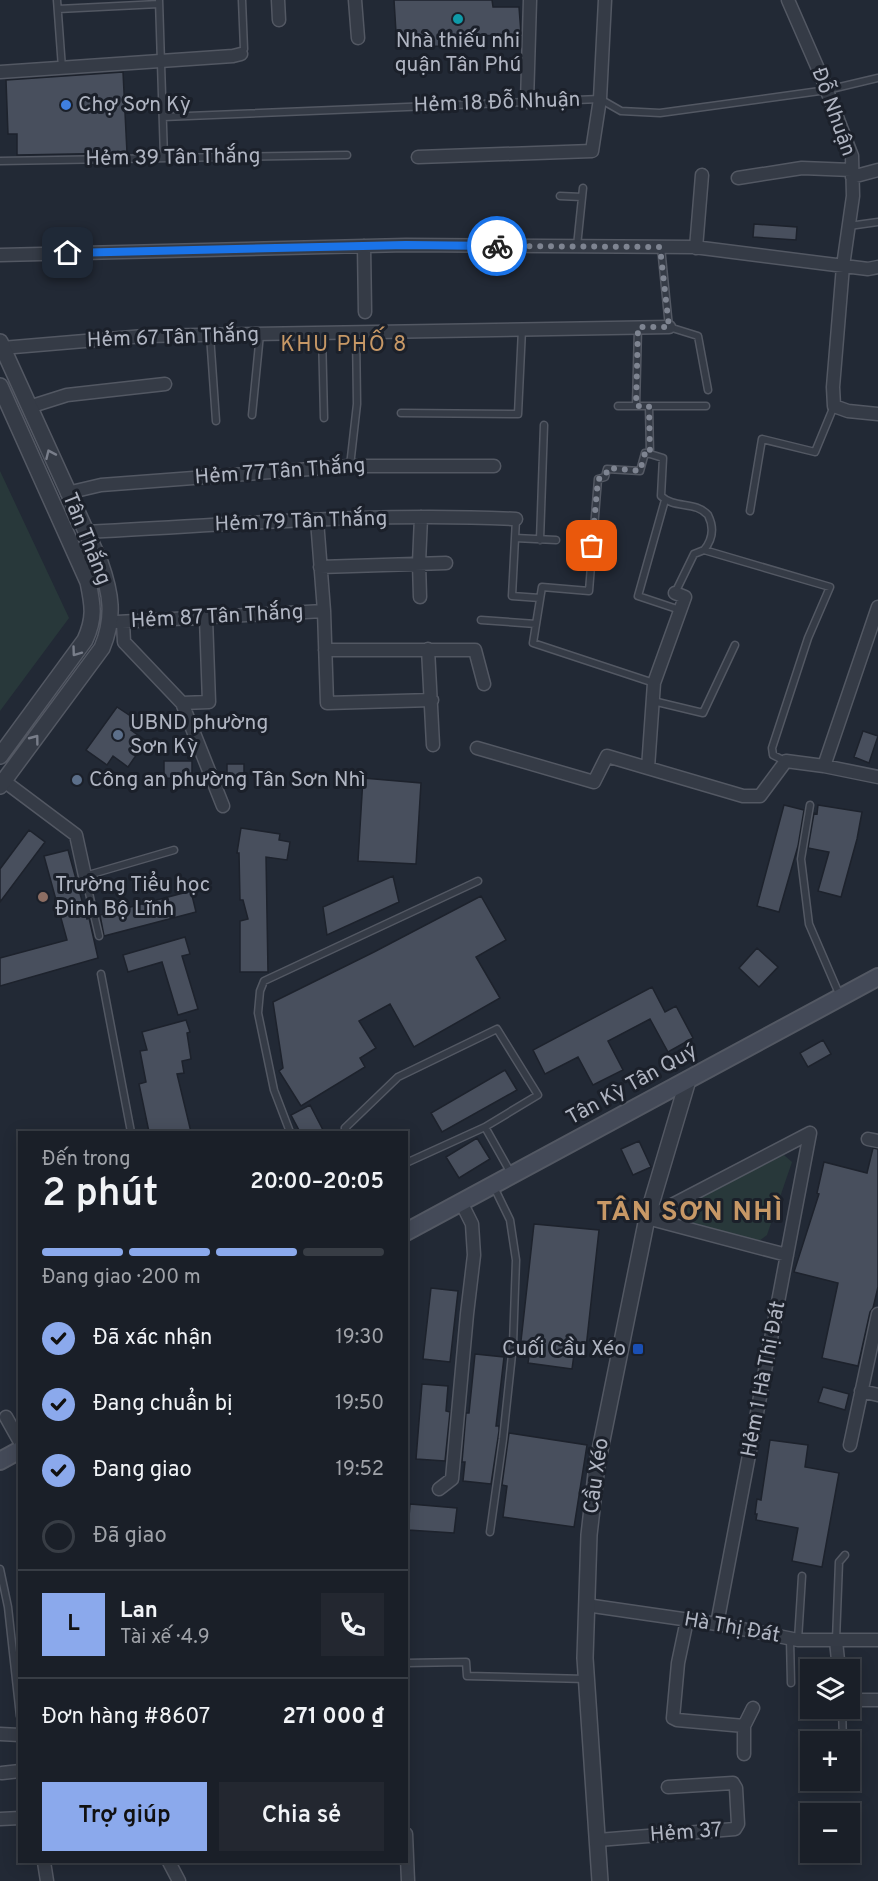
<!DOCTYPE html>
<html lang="vi">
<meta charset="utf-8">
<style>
:root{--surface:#1a1f28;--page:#232730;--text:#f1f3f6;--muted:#9fa2a8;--line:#383d45;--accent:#8ba9ec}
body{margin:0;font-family:Overpass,sans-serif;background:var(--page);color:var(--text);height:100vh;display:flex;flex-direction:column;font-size:22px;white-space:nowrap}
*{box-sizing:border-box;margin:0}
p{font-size:20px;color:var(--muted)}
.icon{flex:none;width:33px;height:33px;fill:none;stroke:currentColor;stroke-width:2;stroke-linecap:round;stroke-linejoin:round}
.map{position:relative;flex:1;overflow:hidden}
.drawer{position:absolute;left:18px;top:1131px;width:390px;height:732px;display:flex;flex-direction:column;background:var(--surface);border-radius:0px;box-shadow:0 3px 15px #0003,0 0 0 2px var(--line)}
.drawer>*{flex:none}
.buttons{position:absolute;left:800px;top:1659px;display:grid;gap:12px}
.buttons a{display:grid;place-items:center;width:60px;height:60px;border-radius:0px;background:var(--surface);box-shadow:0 3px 15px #0003,0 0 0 2px var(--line);font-size:30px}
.pin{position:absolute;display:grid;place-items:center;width:51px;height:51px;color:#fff;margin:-26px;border-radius:12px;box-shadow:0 3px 9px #0006}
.courier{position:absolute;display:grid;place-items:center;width:60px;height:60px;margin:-30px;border:4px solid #1a73e8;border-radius:50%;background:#fff;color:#222;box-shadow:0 2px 8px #0007}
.overview em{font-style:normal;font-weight:600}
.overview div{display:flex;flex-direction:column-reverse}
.overview{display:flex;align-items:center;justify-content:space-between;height:102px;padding:0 24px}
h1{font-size:39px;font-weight:600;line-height:45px}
.bar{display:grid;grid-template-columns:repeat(4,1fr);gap:9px 6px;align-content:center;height:72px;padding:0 24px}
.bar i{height:8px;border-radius:4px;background:var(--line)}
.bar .on{background:var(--accent)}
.bar p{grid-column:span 4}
.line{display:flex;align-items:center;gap:15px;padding:0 24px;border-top:2px solid var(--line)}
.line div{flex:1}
.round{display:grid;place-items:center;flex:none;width:63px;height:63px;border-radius:0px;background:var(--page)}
ol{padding:0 24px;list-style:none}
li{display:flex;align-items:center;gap:18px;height:66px}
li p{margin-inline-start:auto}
li .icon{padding:6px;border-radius:50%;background:var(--accent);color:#111;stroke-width:4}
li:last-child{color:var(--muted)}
li i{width:33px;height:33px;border:3px solid var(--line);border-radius:50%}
.button{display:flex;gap:12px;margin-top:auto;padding:12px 24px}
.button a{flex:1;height:69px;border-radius:0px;background:var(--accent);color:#111;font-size:24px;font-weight:600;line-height:69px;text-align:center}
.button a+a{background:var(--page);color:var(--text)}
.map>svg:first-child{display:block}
</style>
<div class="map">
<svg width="878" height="1881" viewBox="0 0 878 1881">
<rect width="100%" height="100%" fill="#222935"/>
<!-- green -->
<path fill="#28383a" d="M0,471L69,618L0,711Z
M784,1155L792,1162L767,1235L755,1244L677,1217L676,1209Z"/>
<!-- building -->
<path fill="#484f5d" stroke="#1d222c" stroke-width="1.5" d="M394,0H492L493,7H519L521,34L439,38V46L412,48L396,32Z
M123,72L127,153L17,155V134H8L6,80Z
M754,224L797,227L796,240L753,237Z
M117,707L138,721L131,730L146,741L128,767L113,756L107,765L86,750Z
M863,731L878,736L869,763L854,757Z
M164,761H192V779L164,778Z
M227,764H244V781H227Z
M363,778L421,783L416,864L358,861Z
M784,805L804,810L798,846L779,912L757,906Z
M818,805L862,812L857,839L841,897L818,891L829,852L808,848L814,813L817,814Z
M241,828L280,834L279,840L290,842L287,860L266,857L268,972H240V921L248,919L243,900H240L239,853H237Z
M29,830L45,842L0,902V869Z
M68,850L87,919L89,918L98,958L0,986V958L67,940L44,856Z
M393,876L399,902L327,935L323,907Z
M191,891L196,912L104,936L100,915Z
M481,896L506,940L476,957L500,998L414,1047L390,1004L359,1021L376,1048L360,1058L365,1067L301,1106L279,1071L283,1068L273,1002L374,952Z
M185,937L190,954L182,956L198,1009L178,1015L162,962L128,972L123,955Z
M757,948L778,967L759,987L739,968Z
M652,987L665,1012L676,1006L693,1038L668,1052L650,1019L608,1041L623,1070L593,1085L578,1057L545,1074L533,1050Z
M186,1020L190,1032L187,1033L191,1059L182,1061L184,1073L177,1074L191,1132H149L139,1084L146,1082L140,1051L147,1050L142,1032Z
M823,1040L831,1054L808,1067L800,1053Z
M505,1070L517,1090L442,1132L431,1113Z
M310,1105L324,1132H300L291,1115Z
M477,1138L490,1159L459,1178L446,1157Z
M639,1141L651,1167L633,1175L621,1149Z
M873,1148L878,1149V1287L873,1308L870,1312L858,1366L822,1358L838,1283L794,1272L819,1194L817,1193L824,1162L867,1173Z
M534,1224L599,1230L586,1348L575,1347L572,1369L528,1363L531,1342L521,1341Z
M431,1288L458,1291L450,1362L423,1359Z
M475,1354L504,1357L496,1426H499V1431L491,1484L463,1481L465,1462H462L466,1413H469Z
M422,1384L448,1386L446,1411L450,1412L445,1461L416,1459Z
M823,1387L849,1394L845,1410L818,1402Z
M509,1433L587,1445L574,1527L503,1517L507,1486L502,1485Z
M770,1440L808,1445L805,1467L839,1473L822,1567L792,1561L798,1528L756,1520L757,1514H755L757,1499L761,1500Z
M410,1504L457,1508L454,1533L408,1530Z"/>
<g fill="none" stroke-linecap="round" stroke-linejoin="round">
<!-- service casing -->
<g stroke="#535863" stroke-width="9">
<path id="service" d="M57,0L62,68
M159,0L164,158
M58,9L159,4
M241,54L244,49L242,0
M163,117L600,99L621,111L660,113L827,90L878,78
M0,161L347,155
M560,196L582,197
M849,226L878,222
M577,246L583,188
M661,247L669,327L698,336L708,390
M322,333L324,418
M210,335L216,421
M618,406H706
M636,406L638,327
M649,406L650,454
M401,413L518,414L522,329
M252,415L260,334
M650,454L645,453L640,471L607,469L605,477L598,479L589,591L542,587L533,643L654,683
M650,454L663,458L661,496C674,509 696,501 708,515C714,527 713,539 704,550
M350,466L357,404L356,332
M665,500L638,596L680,610
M750,511L762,439L815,452L834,406
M516,519L512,596L540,598
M515,538L556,540
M540,540L544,425
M704,550L830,587L808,638L772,748L773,755L785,761
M675,593L694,554L704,550
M481,620L536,624
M653,701L703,713L735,645
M810,805L801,859L809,924L840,996
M99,936L85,876L174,850
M101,974L131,1132
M485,1127L512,1175
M290,1132L274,1090L258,1013L260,991L264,981L478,881
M348,1132L345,1128L398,1077L497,1029L538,1095L485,1127L406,1163
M490,1532L503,1439L513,1345L516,1260L510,1220L493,1185
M0,1569L8,1607L20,1716
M790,1639L791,1683
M798,1640L802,1576
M836,1640L839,1562L845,1555
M406,1663L466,1662L467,1676L586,1679
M842,1708L843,1742"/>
</g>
<!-- minor casing -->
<g stroke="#535863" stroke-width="15">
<path id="minor" d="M278,0L279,20
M355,0L358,38
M788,0L822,78L852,156L853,196L843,266L833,387L834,406L848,411L878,414
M0,72L233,56L241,54
M527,102L530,0
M418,157L592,151L600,99L605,0
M852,177L878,170
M738,178L802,168L852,170
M364,246L365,312
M696,248L702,175
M0,255L406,245L694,247L868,269L878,267
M2,348L144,336L669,327
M29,407L67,395L165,384
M67,493L101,485L350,466H494
M317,520L324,611L327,703L432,700
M86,532C229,525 373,512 516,519
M320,567L446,563
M420,597L419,563L421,517
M117,622L324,611
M123,622L124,642L182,703L223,806
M428,649L433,745
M325,650H475L484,684
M182,703L209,702L206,618
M477,748L594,782L607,756L743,796H760L786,761L824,766L878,777
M824,766L878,607
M648,768L654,683L685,597L675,593
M4,781L76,835L85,876
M868,1139L878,1141
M647,1218L810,1133
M647,1218L787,1255
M861,1391L878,1395
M6,1417L20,1442
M850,1445L878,1314
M439,1489L452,1479L467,1314L474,1255L472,1224L461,1202
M586,1605L717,1624L798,1640H878
M687,1620L678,1663L673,1718L677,1720L744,1726V1754
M717,1624L810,1133
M836,1641L839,1670
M849,1700H878
M744,1726L753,1708
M0,1734L20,1735
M2,1773L20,1771
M0,1819L20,1818
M406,1834L408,1881
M598,1840L735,1829L738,1824L736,1788L733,1783L668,1787
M44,1862L47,1881
M169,1862L179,1881"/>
</g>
<!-- tertiary casing -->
<g stroke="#535863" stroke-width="18">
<path id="tertiary" d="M0,342L100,562C111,593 115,617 102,648L0,786
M0,386L88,582C93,606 95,618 85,640L0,756
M600,1881L585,1658L589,1535L597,1465L647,1218L688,1080"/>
</g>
<!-- secondary casing -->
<g stroke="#535863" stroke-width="20">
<path id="secondary" d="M406,1232L878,977
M0,1461L20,1450"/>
</g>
<!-- service -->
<use href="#service" stroke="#353b46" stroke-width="6"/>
<!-- minor -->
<use href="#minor" stroke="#353b46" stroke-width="12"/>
<!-- tertiary -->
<use href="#tertiary" stroke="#353b46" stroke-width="15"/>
<!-- secondary -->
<use href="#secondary" stroke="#444a58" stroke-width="16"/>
</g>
<!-- one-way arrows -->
<defs><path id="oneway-chevron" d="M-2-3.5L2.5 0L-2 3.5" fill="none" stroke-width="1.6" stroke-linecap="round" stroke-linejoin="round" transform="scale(1.5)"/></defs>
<g stroke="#797e8a">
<use href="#oneway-chevron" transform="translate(50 454) rotate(-114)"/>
<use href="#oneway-chevron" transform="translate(76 652) rotate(126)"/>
<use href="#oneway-chevron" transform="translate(35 739) rotate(-53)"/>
</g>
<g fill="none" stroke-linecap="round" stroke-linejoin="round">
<!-- done -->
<path stroke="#7e8491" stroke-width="6" stroke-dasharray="0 10.8" d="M497,246L660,247L669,327H638L636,406H649L650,454L645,453L640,471L608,468L605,477L598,479L592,546"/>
<!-- route -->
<path stroke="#1a73e8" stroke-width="8" d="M68,253L406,245L497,246"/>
</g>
<!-- markers -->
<circle fill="#0f9aa8" stroke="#1b202a" stroke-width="2" cx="458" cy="19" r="6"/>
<circle fill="#3f7fe0" stroke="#1b202a" stroke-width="2" cx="66" cy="105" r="6"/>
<g fill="#5c6f8a" stroke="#1b202a" stroke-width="2">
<circle cx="118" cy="735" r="6"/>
<circle cx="77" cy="780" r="6"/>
</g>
<circle fill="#8d6e63" stroke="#1b202a" stroke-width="2" cx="43" cy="897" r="6"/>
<rect fill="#1a4fb4" stroke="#1b202a" stroke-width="2" x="632" y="1343" width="12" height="12" rx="3"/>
<g text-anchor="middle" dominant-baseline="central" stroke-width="6" stroke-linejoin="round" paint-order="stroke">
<!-- poi labels -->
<g font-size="21" fill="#b0b5c2" stroke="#1b202a" text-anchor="start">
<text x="458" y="41" text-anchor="middle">Nhà thiếu nhi<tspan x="458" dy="24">quận Tân Phú</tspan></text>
<text x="78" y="105">Chợ Sơn Kỳ</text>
<text x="130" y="723">UBND phường<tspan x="130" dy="24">Sơn Kỳ</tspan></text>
<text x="89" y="780">Công an phường Tân Sơn Nhì</text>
<text x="55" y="885">Trường Tiểu học<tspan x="55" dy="24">Đinh Bộ Lĩnh</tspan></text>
<text x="626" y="1349" text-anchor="end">Cuối Cầu Xéo</text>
</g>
<!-- street labels -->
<g font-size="21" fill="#b0b5c2" stroke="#1b202a">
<text transform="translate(497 103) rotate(-2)">Hẻm 18 Đỗ Nhuận</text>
<text transform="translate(833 112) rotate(70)">Đỗ Nhuận</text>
<text transform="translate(173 158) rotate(-1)">Hẻm 39 Tân Thắng</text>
<text transform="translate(173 338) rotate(-2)">Hẻm 67 Tân Thắng</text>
<text transform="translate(280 472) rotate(-4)">Hẻm 77 Tân Thắng</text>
<text transform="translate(301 522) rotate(-2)">Hẻm 79 Tân Thắng</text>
<text transform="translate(86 539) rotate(68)">Tân Thắng</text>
<text transform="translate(217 617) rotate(-3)">Hẻm 87 Tân Thắng</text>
<text transform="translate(632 1085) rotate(-29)">Tân Kỳ Tân Quý</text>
<text transform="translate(764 1379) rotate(-79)">Hẻm 1 Hà Thị Đát</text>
<text transform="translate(597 1476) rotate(-82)">Cầu Xéo</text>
<text transform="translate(732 1628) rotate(10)">Hà Thị Đát</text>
<text transform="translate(686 1833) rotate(-4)">Hẻm 37</text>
</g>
<!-- neighbourhood labels -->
<g font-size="22" letter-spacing="1.5" fill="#c79866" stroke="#1b202a">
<text x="344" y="345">KHU PHỐ 8</text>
</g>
<!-- district labels -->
<g font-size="27" font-weight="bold" letter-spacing="1.5" fill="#c79866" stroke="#1b202a">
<text x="690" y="1213">TÂN SƠN NHÌ</text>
</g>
</g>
</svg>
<div class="buttons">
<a><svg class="icon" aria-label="layers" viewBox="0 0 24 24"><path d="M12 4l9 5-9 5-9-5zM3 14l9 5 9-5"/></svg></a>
<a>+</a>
<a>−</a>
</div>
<div class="pin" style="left:592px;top:546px;background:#ea580c"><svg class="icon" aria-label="bag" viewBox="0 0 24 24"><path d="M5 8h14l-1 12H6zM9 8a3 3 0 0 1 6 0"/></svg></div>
<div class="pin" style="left:68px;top:253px;background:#1f2937"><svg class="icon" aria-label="home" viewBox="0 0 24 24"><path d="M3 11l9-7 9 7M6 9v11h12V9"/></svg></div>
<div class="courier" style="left:497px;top:246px"><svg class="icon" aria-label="bike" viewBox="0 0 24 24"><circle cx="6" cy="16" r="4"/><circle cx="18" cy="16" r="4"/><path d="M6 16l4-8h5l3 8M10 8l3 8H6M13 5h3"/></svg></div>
<section class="drawer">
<div class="overview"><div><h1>2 phút</h1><p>Đến trong</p></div><em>20:00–20:05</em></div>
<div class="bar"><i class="on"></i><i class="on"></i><i class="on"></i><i></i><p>Đang giao · 200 m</p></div>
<ol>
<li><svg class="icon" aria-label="check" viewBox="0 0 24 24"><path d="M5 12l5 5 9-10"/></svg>Đã xác nhận<p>19:30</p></li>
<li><svg class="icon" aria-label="check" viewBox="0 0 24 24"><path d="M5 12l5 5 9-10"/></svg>Đang chuẩn bị<p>19:50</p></li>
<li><svg class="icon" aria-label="check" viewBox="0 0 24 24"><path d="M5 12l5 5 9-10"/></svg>Đang giao<p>19:52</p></li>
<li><i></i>Đã giao</li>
</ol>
<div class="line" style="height:108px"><b class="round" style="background:var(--accent);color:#111">L</b><div><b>Lan</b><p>Tài xế · 4.9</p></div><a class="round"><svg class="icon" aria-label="phone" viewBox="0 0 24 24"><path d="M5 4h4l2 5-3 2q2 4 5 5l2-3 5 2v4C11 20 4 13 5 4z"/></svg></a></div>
<div class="line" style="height:78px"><div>Đơn hàng #8607</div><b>271 000 ₫</b></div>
<div class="button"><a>Trợ giúp</a><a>Chia sẻ</a></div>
</section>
</div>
